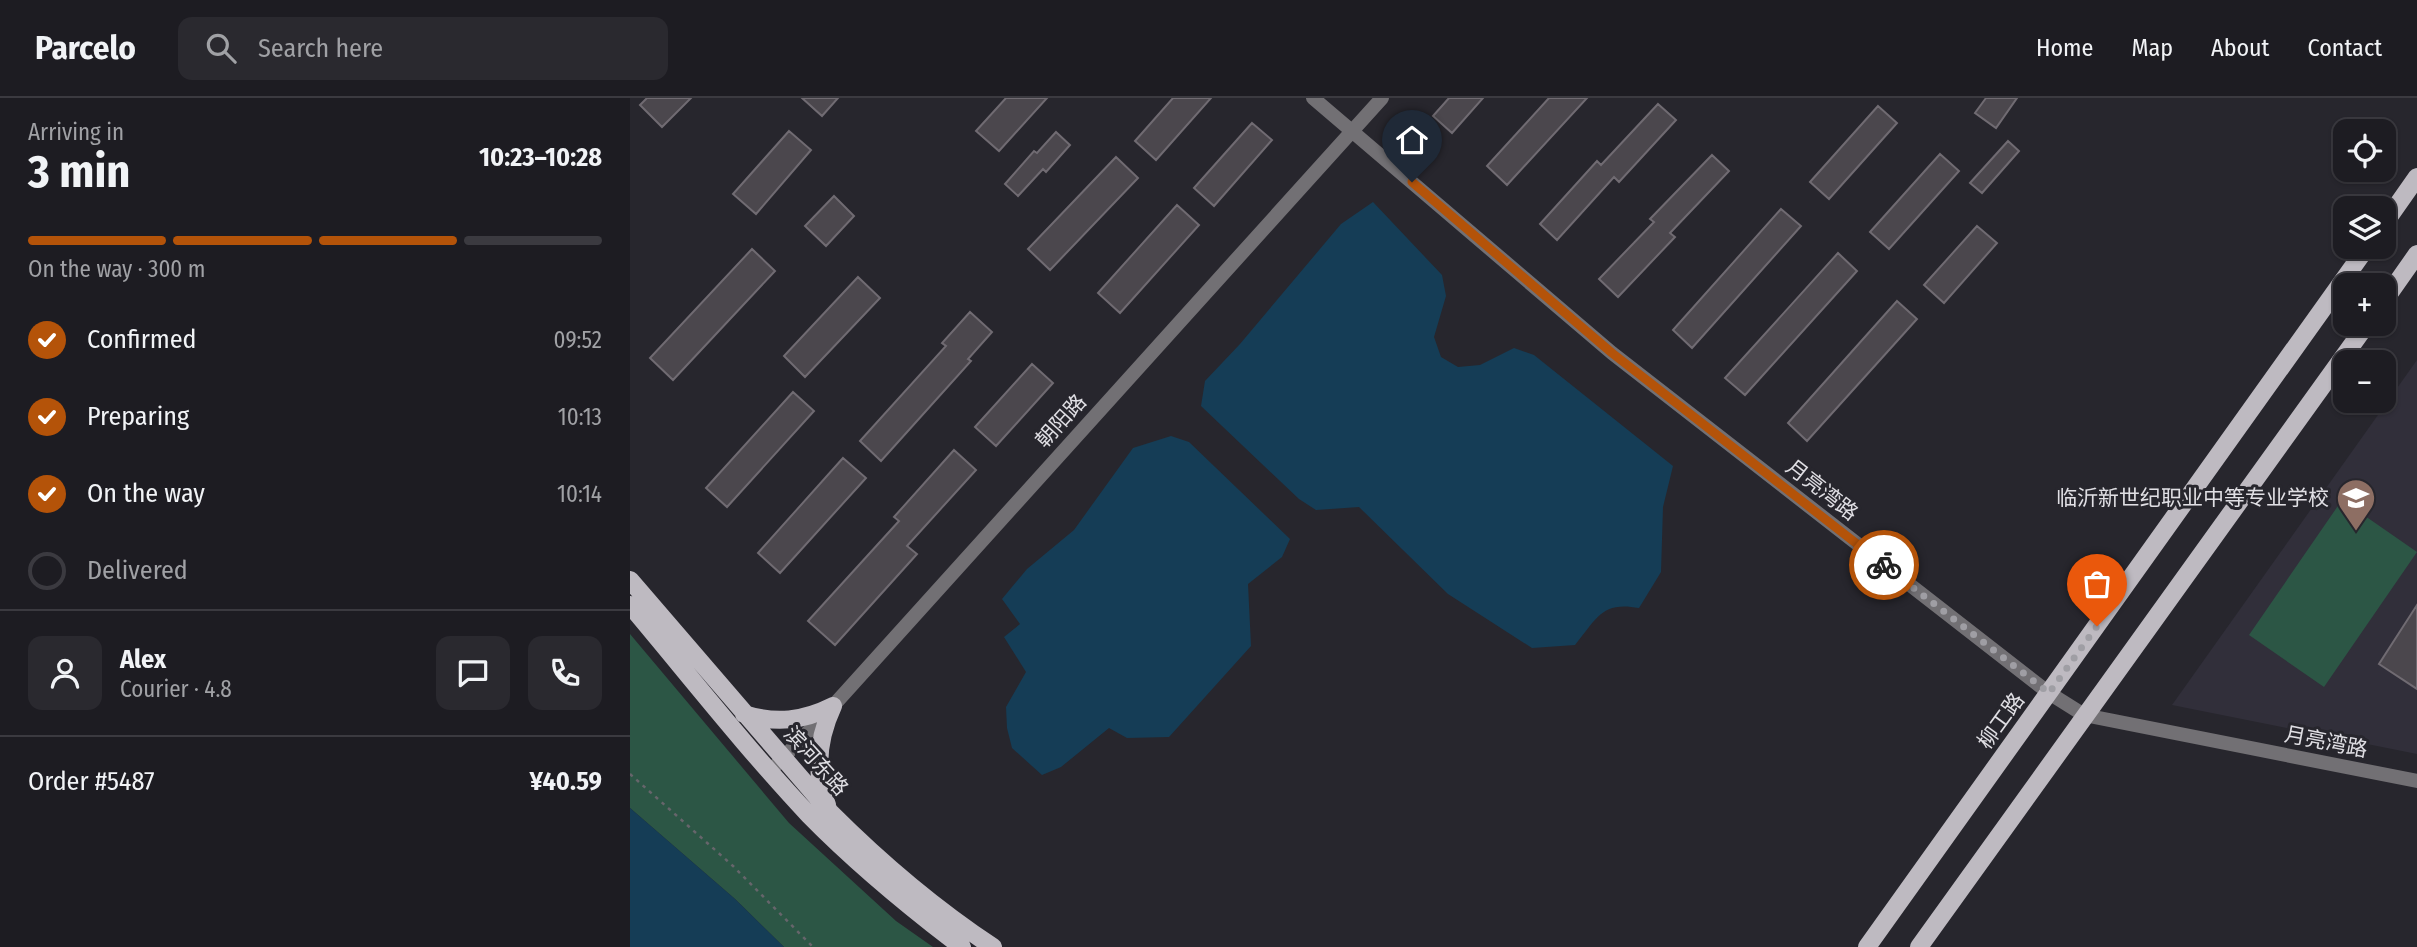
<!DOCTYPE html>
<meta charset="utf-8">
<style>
:root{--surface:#1d1c22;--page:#2a292f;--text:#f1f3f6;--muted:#a0a1a5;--line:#3b3a40;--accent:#b45309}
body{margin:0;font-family:"Fira Sans Condensed","Noto Sans SC",sans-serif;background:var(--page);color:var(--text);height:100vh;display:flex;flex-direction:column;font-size:26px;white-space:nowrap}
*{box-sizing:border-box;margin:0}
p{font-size:23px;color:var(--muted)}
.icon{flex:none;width:38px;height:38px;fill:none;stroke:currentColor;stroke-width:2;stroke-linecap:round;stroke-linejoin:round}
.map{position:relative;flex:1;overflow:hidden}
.side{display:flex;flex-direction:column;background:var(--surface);width:630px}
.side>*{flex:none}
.fabs{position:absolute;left:1703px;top:21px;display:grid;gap:14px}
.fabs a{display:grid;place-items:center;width:63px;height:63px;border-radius:14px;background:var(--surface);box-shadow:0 2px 5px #0004,0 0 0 2px var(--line);font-size:35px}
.pin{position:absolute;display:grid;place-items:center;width:60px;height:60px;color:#fff;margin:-72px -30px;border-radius:50% 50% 50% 0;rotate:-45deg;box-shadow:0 0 7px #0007}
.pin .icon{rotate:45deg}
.courier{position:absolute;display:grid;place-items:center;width:70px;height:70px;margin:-35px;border:5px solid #b45309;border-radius:50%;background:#fff;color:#222;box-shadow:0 2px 9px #0007}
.summary em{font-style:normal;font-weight:700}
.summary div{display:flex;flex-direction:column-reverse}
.summary{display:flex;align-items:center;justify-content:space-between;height:119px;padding:0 28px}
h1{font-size:46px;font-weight:700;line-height:52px}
.bar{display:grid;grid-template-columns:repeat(4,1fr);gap:10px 7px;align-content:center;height:84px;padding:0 28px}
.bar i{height:9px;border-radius:5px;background:var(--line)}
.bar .current{background:var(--accent)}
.bar p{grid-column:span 4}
.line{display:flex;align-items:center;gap:18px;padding:0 28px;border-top:2px solid var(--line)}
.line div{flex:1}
.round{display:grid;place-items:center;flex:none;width:74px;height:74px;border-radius:14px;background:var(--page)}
ol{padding:0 28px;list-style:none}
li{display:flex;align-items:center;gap:21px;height:77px}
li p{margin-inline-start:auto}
li .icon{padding:7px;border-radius:50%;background:var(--accent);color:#fff;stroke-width:4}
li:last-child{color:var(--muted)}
li i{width:38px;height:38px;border:4px solid var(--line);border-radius:50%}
header{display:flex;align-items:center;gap:42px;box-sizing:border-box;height:98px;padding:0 35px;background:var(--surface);border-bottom:2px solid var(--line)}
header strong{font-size:33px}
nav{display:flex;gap:38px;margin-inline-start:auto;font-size:24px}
.search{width:490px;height:63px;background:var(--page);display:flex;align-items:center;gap:18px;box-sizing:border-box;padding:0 24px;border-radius:14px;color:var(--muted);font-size:26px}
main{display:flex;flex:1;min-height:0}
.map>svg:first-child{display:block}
</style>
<header>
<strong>Parcelo</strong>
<div class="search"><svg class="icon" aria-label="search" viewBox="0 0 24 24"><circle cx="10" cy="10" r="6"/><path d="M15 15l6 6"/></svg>Search here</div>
<nav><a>Home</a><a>Map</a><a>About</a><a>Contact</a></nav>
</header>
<main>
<section class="side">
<div class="summary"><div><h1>3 min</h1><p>Arriving in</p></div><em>10:23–10:28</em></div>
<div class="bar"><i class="current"></i><i class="current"></i><i class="current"></i><i></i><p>On the way · 300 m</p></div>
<ol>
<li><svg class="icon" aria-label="check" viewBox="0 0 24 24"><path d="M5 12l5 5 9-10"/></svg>Confirmed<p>09:52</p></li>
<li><svg class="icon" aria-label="check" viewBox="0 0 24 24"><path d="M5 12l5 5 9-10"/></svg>Preparing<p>10:13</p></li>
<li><svg class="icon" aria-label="check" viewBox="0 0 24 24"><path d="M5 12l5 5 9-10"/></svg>On the way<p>10:14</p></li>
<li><i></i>Delivered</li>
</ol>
<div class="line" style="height:126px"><a class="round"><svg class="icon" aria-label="person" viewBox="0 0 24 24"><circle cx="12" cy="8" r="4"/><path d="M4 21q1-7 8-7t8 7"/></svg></a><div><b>Alex</b><p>Courier · 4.8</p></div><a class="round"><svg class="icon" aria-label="chat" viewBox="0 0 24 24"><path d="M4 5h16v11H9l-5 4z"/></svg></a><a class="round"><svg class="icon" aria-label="phone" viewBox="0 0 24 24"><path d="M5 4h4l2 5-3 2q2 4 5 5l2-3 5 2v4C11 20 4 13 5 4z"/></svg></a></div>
<div class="line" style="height:91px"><div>Order #5487</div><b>¥40.59</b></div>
</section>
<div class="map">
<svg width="1787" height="849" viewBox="0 0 1787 849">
<rect width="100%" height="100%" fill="#27262d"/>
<!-- built -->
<path fill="#312f3a" d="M1787,262V656L1542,607Z"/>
<!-- green -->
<path fill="#2c5645" d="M1712,402L1787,454L1694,589L1619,537Z
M0,536L159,725L266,823L303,849H154L105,801L0,710Z"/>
<!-- water -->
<path fill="#153d56" d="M743,104L812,177L816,198L804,239L811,259L828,269L850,267L884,250L904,257L1043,368L1033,409L1031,474L1009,510C972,503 967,520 945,547L902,550L818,496L729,409L686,412L669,401L571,308L575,283L610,246L711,126Z
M541,338L559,344L660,441L652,459L618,486L621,548L539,639L497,640L479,630L431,669L412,677L382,650L377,630L376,609L396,574L374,539L390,526L372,501L397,471L444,432L503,350Z
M0,710L105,801L154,849H0Z"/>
<!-- building -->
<path fill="#4b474d" stroke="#706b72" stroke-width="2" d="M17,0H61L32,29L10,7Z
M172,0H208L192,18Z
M376,0H417L369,53L346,33Z
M543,0H581L526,62L505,43Z
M819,0H853L822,35L803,18Z
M919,0H957L877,87L857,68Z
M1356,0H1387L1366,30L1345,15Z
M1028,6L1046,22L989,84L984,79L927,142L910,126L967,63L971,67Z
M1248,8L1267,25L1199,101L1180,84Z
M622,25L642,42L584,108L564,90Z
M159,33L181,52L126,116L103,96Z
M426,34L440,47L416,74L413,71L388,98L375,86L404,53L407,55Z
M1378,43L1389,53L1352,95L1340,85Z
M1310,56L1329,73L1259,151L1240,134Z
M1082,57L1099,73L1040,135L1045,139L988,199L969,181L1024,124L1020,121Z
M486,59L508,80L420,172L398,151Z
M204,98L224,118L196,148L175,128Z
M547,107L569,127L490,215L468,195Z
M1151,111L1171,128L1062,250L1043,232Z
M1347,128L1367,145L1314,205L1294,187Z
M122,151L145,173L43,282L20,260Z
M1208,155L1227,173L1115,297L1095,280Z
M228,179L250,200L175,279L154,258Z
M1267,203L1287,221L1177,343L1158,325Z
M340,214L362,234L338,261L341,263L251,363L230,343L316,248L312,245Z
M402,266L423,285L366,348L345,329Z
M163,294L184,313L97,409L76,390Z
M324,352L346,372L277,448L287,456L205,547L178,523L269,423L264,419Z
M213,360L236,380L150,475L128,455Z
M1787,507V591L1749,566Z"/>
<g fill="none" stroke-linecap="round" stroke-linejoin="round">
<!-- path -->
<path stroke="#66656b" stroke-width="2.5" stroke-dasharray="3.5 5" stroke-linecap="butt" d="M0,676L103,768L183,849"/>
<!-- minor -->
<path stroke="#727074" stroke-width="14" d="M1454,617L1787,683"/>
<!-- tertiary -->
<path stroke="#727074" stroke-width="14" d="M683,0L982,255L1419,595L1454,617
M146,667L203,608L752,0"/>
<!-- primary -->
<path stroke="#bebac1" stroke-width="18" d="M1754,126L1787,79
M1754,203L1787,156
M0,482L200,714C250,764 304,810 363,849
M0,507C59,577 116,650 179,717C226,765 278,808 332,849
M114,616C146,626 173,623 203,608
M197,707C184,673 188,640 203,608
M1237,849L1737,149
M1289,849L1737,226"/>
</g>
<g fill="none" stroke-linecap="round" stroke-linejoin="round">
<!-- done -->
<path stroke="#9f9ea4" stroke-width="7" stroke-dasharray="0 12.6" d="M1254,467L1419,595L1467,528"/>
<!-- route -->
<path stroke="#b45309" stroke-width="9" d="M782,84L982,255L1254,467"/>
</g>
<!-- icons -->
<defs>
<g id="university-pin" transform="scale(2.0125)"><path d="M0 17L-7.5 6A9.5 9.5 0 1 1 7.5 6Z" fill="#8d6e63" stroke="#27262d"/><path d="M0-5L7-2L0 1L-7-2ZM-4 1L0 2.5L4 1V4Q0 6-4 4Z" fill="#fff"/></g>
</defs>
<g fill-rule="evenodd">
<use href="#university-pin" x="1726" y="400"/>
</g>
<g text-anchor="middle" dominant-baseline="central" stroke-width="6" stroke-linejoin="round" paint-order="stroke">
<!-- street labels -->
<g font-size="21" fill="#e0dfe4" stroke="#27262d">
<text transform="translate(431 323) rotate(-48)">朝阳路</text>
<text transform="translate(1192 392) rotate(38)">月亮湾路</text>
<text transform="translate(1371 623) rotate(-54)">柳工路</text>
<text transform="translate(1696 644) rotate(11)">月亮湾路</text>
<text transform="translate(186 663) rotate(48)">滨河东路</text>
</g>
<!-- poi labels -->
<g font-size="21" fill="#e0dfe4" stroke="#27262d" text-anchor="end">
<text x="1699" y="400">临沂新世纪职业中等专业学校</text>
</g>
</g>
</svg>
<div class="fabs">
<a><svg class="icon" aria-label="locate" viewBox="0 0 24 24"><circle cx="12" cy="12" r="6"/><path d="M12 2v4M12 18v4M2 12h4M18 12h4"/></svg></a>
<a><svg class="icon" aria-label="layers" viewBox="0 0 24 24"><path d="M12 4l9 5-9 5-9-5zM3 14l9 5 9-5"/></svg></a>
<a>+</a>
<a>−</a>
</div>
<div class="pin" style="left:1467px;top:528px;background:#ea580c"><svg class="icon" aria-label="bag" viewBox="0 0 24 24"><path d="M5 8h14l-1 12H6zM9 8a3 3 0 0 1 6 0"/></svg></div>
<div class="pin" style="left:782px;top:84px;background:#1f2937"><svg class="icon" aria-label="home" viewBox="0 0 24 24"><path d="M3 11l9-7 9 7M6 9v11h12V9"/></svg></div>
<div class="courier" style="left:1254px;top:467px"><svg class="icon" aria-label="bike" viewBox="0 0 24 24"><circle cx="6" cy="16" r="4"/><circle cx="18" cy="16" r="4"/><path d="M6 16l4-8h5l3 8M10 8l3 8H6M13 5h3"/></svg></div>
</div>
</main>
